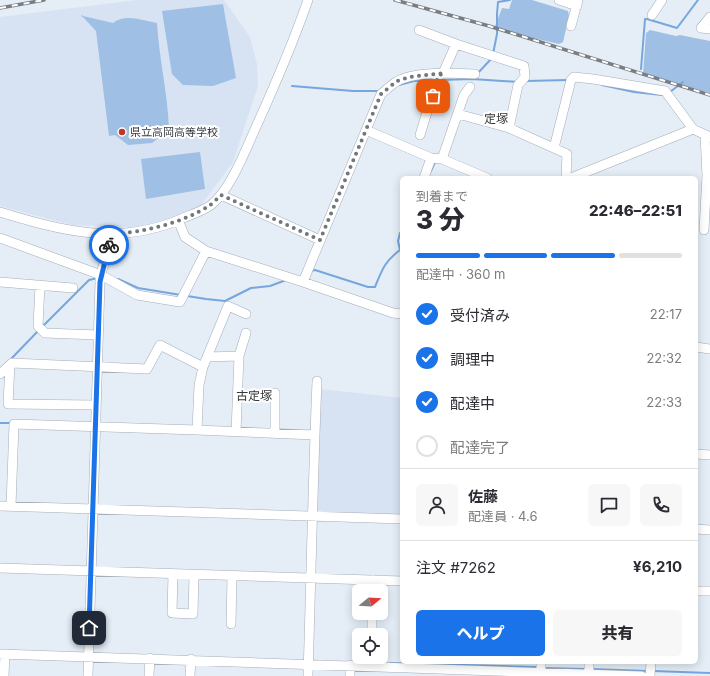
<!DOCTYPE html>
<html lang="ja">
<meta charset="utf-8">
<style>
:root{--surface:#fff;--page:#f7f7f7;--text:#2b2b33;--muted:#7c7c81;--line:#e1e1e2;--accent:#1a73e8}
body{margin:0;font-family:Inter,"Noto Sans JP",sans-serif;background:var(--page);color:var(--text);height:100vh;display:flex;flex-direction:column;font-size:15px;white-space:nowrap}
*{box-sizing:border-box;margin:0}
p{font-size:13px;color:var(--muted)}
.icon{flex:none;width:22px;height:22px;fill:none;stroke:currentColor;stroke-width:2;stroke-linecap:round;stroke-linejoin:round}
.map{position:relative;flex:1;overflow:hidden}
.drawer{position:absolute;left:400px;top:176px;width:298px;height:488px;display:flex;flex-direction:column;background:var(--surface);border-radius:6px;box-shadow:0 2px 10px #0003}
.drawer>*{flex:none}
.needle{width:26px;rotate:72deg}
.fabs{position:absolute;left:352px;top:584px;display:grid;gap:8px}
.fabs a{display:grid;place-items:center;width:36px;height:36px;border-radius:6px;background:var(--surface);box-shadow:0 2px 10px #0003;font-size:20px}
.pin{position:absolute;display:grid;place-items:center;width:34px;height:34px;color:#fff;margin:-17px;border-radius:8px;box-shadow:0 2px 6px #0006}
.courier{position:absolute;display:grid;place-items:center;width:40px;height:40px;margin:-20px;border:3px solid #1a73e8;border-radius:50%;background:#fff;color:#222;box-shadow:0 1px 5px #0007}
.head em{font-style:normal;font-weight:800}
.head div{display:flex;flex-direction:column-reverse}
.head{display:flex;align-items:center;justify-content:space-between;height:68px;padding:0 16px}
h1{font-size:26px;font-weight:800;line-height:30px}
.bar{display:grid;grid-template-columns:repeat(4,1fr);gap:6px 4px;align-content:center;height:48px;padding:0 16px}
.bar i{height:5px;border-radius:3px;background:var(--line)}
.bar .on{background:var(--accent)}
.bar p{grid-column:span 4}
.line{display:flex;align-items:center;gap:10px;padding:0 16px;border-top:1px solid var(--line)}
.line div{flex:1}
.round{display:grid;place-items:center;flex:none;width:42px;height:42px;border-radius:6px;background:var(--page)}
ol{padding:0 16px;list-style:none}
li{display:flex;align-items:center;gap:12px;height:44px}
li p{margin-inline-start:auto}
li .icon{padding:4px;border-radius:50%;background:var(--accent);color:#fff;stroke-width:4}
li:last-child{color:var(--muted)}
li i{width:22px;height:22px;border:2px solid var(--line);border-radius:50%}
.button{display:flex;gap:8px;margin-top:auto;padding:8px 16px}
.button a{flex:1;height:46px;border-radius:6px;background:var(--accent);color:#fff;font-size:16px;font-weight:800;line-height:46px;text-align:center}
.button a+a{background:var(--page);color:var(--text)}
.map>svg:first-child{display:block}
</style>
<div class="map">
<svg width="710" height="676" viewBox="0 0 710 676">
<rect width="100%" height="100%" fill="#e5eef7"/>
<!-- built -->
<path fill="#d7e3f3" d="M137,0H224L250,37L257,64L258,86L233,162L200,207L172,219L135,227L72,225L0,206V17Z
M320,389L402,398V515L325,513L315,509Z"/>
<!-- green -->
<path fill="#9fbfe5" d="M512,0H532L568,11L569,16L563,42L559,44L494,29L502,8L509,9Z
M223,4L236,78L213,86L183,85L172,74L162,11Z
M82,15L83,16L113,23C127,13 142,21 157,23C159,59 168,94 169,130L152,143L128,145L115,135L109,136L96,31L83,17L81,16Z
M650,30L676,36L680,35L710,41V93L643,74L646,33Z
M200,152L205,189L146,199L141,159Z"/>
<g fill="none" stroke-linecap="round" stroke-linejoin="round">
<!-- stream -->
<path stroke="#76a6de" stroke-width="2" d="M493,54L497,34V14L498,2L510,0
M641,69L645,19H647L677,28L698,0
M477,74L492,58
M440,80L472,79L518,82
M526,81L568,80
M399,85L414,81L434,80
M602,85L634,92L662,95
M292,86L353,91H379
M670,92L683,82
M431,171L435,162
M311,271L315,270L368,287H375C382,270 384,262 400,250L398,241L400,233L402,232
M118,279L138,288L181,295
M187,296L206,299L225,301L251,288L270,286L286,280
M42,327L89,280L98,278
M10,360L39,330
M0,423H11
M390,663L538,667
M543,668L586,669
M591,669L648,671
M653,671L710,673"/>
<!-- minor casing -->
<g stroke="#a5adb7" stroke-width="10">
<path id="minor" d="M559,0L577,6
M652,15L662,0
M710,17L701,28L710,29
M571,26L578,0
M419,30L456,44L524,66L525,77L518,85L509,128
M458,114L509,128L567,154L566,178
M366,130L431,158L442,159L487,178
M420,135L438,76L443,73L456,44
M705,136L707,175H710
M554,148L571,80L574,77L593,79L665,91L693,129
M442,159L464,95L470,87
M424,178L431,158
M571,178L693,129L710,137
M221,195L320,240
M0,212C62,231 118,246 181,219C190,215 203,211 211,205C231,189 245,151 256,127C275,85 293,43 308,0
M178,220L185,237L206,251L303,282L393,313L402,314
M704,230L707,175
M0,238L101,275L137,295L180,302L206,251
M0,282L73,288
M303,282L381,94C386,90 391,85 396,82C413,71 455,73 475,74
M40,285L38,326L45,333L98,335
M696,347L710,349
M207,357L239,356
M10,365L8,404L96,405
M0,374L12,363L147,369L160,345L203,367
M197,430L199,385L203,367L228,306L246,314
M236,432L239,356L246,333
M275,433V393
M696,454L710,455
M0,506L402,519
M11,506L14,424L197,430L315,435
M696,529L710,530
M0,568L402,581
M173,574L172,613L193,614L194,575
M373,591V580
M696,591H710
M231,624L232,576
M372,635V613
M0,654L642,676
M541,672V662
M4,676L5,654
M88,676L100,282V277L113,234
M149,676L150,658
M190,676L191,659
M308,676C311,577 313,479 317,381
M350,676V665
M589,676V662
M650,676L651,662"/>
</g>
<!-- minor -->
<use href="#minor" stroke="#fff" stroke-width="9"/>
<!-- rail casing -->
<g stroke="#797e84" stroke-width="3.5">
<path id="rail" d="M395,0L489,26L710,95
M0,8L44,0"/>
</g>
<!-- rail -->
<use href="#rail" stroke="#fff" stroke-width="2" stroke-dasharray="6" stroke-linecap="butt"/>
</g>
<g fill="none" stroke-linecap="round" stroke-linejoin="round">
<!-- done -->
<path stroke="#72777d" stroke-width="4" stroke-dasharray="0 7.2" d="M109,245L113,234C145,232 182,223 209,206C213,203 217,199 221,195L320,240L381,94L397,81L409,77L444,73L438,76L433,96"/>
<!-- route -->
<path stroke="#1a73e8" stroke-width="5" d="M89,628L100,282L109,245"/>
</g>
<!-- markers -->
<circle fill="#c13525" stroke="#fff" stroke-width="1.5" cx="122" cy="132" r="4"/>
<g text-anchor="middle" dominant-baseline="central" stroke-width="4" stroke-linejoin="round" paint-order="stroke">
<!-- poi labels -->
<g font-size="11" fill="#34373b" stroke="#fff" text-anchor="start">
<text x="130" y="132">県立高岡高等学校</text>
</g>
<!-- neighbourhood labels -->
<g font-size="12" fill="#34373b" stroke="#fff">
<text x="496" y="118">定塚</text>
<text x="254" y="395">古定塚</text>
</g>
</g>
</svg>
<div class="fabs">
<a><svg class="needle" viewBox="-14 -14 28 28"><path d="M0-13l5 13h-10z" fill="#e53935"/><path d="M0 13l5-13h-10z" fill="#7c7c81"/></svg></a>
<a><svg class="icon" aria-label="locate" viewBox="0 0 24 24"><circle cx="12" cy="12" r="6"/><path d="M12 2v4M12 18v4M2 12h4M18 12h4"/></svg></a>
</div>
<div class="pin" style="left:433px;top:96px;background:#ea580c"><svg class="icon" aria-label="bag" viewBox="0 0 24 24"><path d="M5 8h14l-1 12H6zM9 8a3 3 0 0 1 6 0"/></svg></div>
<div class="pin" style="left:89px;top:628px;background:#1f2937"><svg class="icon" aria-label="home" viewBox="0 0 24 24"><path d="M3 11l9-7 9 7M6 9v11h12V9"/></svg></div>
<div class="courier" style="left:109px;top:245px"><svg class="icon" aria-label="bike" viewBox="0 0 24 24"><circle cx="6" cy="16" r="4"/><circle cx="18" cy="16" r="4"/><path d="M6 16l4-8h5l3 8M10 8l3 8H6M13 5h3"/></svg></div>
<section class="drawer">
<div class="head"><div><h1>3 分</h1><p>到着まで</p></div><em>22:46–22:51</em></div>
<div class="bar"><i class="on"></i><i class="on"></i><i class="on"></i><i></i><p>配達中 · 360 m</p></div>
<ol>
<li><svg class="icon" aria-label="check" viewBox="0 0 24 24"><path d="M5 12l5 5 9-10"/></svg>受付済み<p>22:17</p></li>
<li><svg class="icon" aria-label="check" viewBox="0 0 24 24"><path d="M5 12l5 5 9-10"/></svg>調理中<p>22:32</p></li>
<li><svg class="icon" aria-label="check" viewBox="0 0 24 24"><path d="M5 12l5 5 9-10"/></svg>配達中<p>22:33</p></li>
<li><i></i>配達完了</li>
</ol>
<div class="line" style="height:72px"><a class="round"><svg class="icon" aria-label="person" viewBox="0 0 24 24"><circle cx="12" cy="8" r="4"/><path d="M4 21q1-7 8-7t8 7"/></svg></a><div><b>佐藤</b><p>配達員 · 4.6</p></div><a class="round"><svg class="icon" aria-label="chat" viewBox="0 0 24 24"><path d="M4 5h16v11H9l-5 4z"/></svg></a><a class="round"><svg class="icon" aria-label="phone" viewBox="0 0 24 24"><path d="M5 4h4l2 5-3 2q2 4 5 5l2-3 5 2v4C11 20 4 13 5 4z"/></svg></a></div>
<div class="line" style="height:52px"><div>注文 #7262</div><b>¥6,210</b></div>
<div class="button"><a>ヘルプ</a><a>共有</a></div>
</section>
</div>
